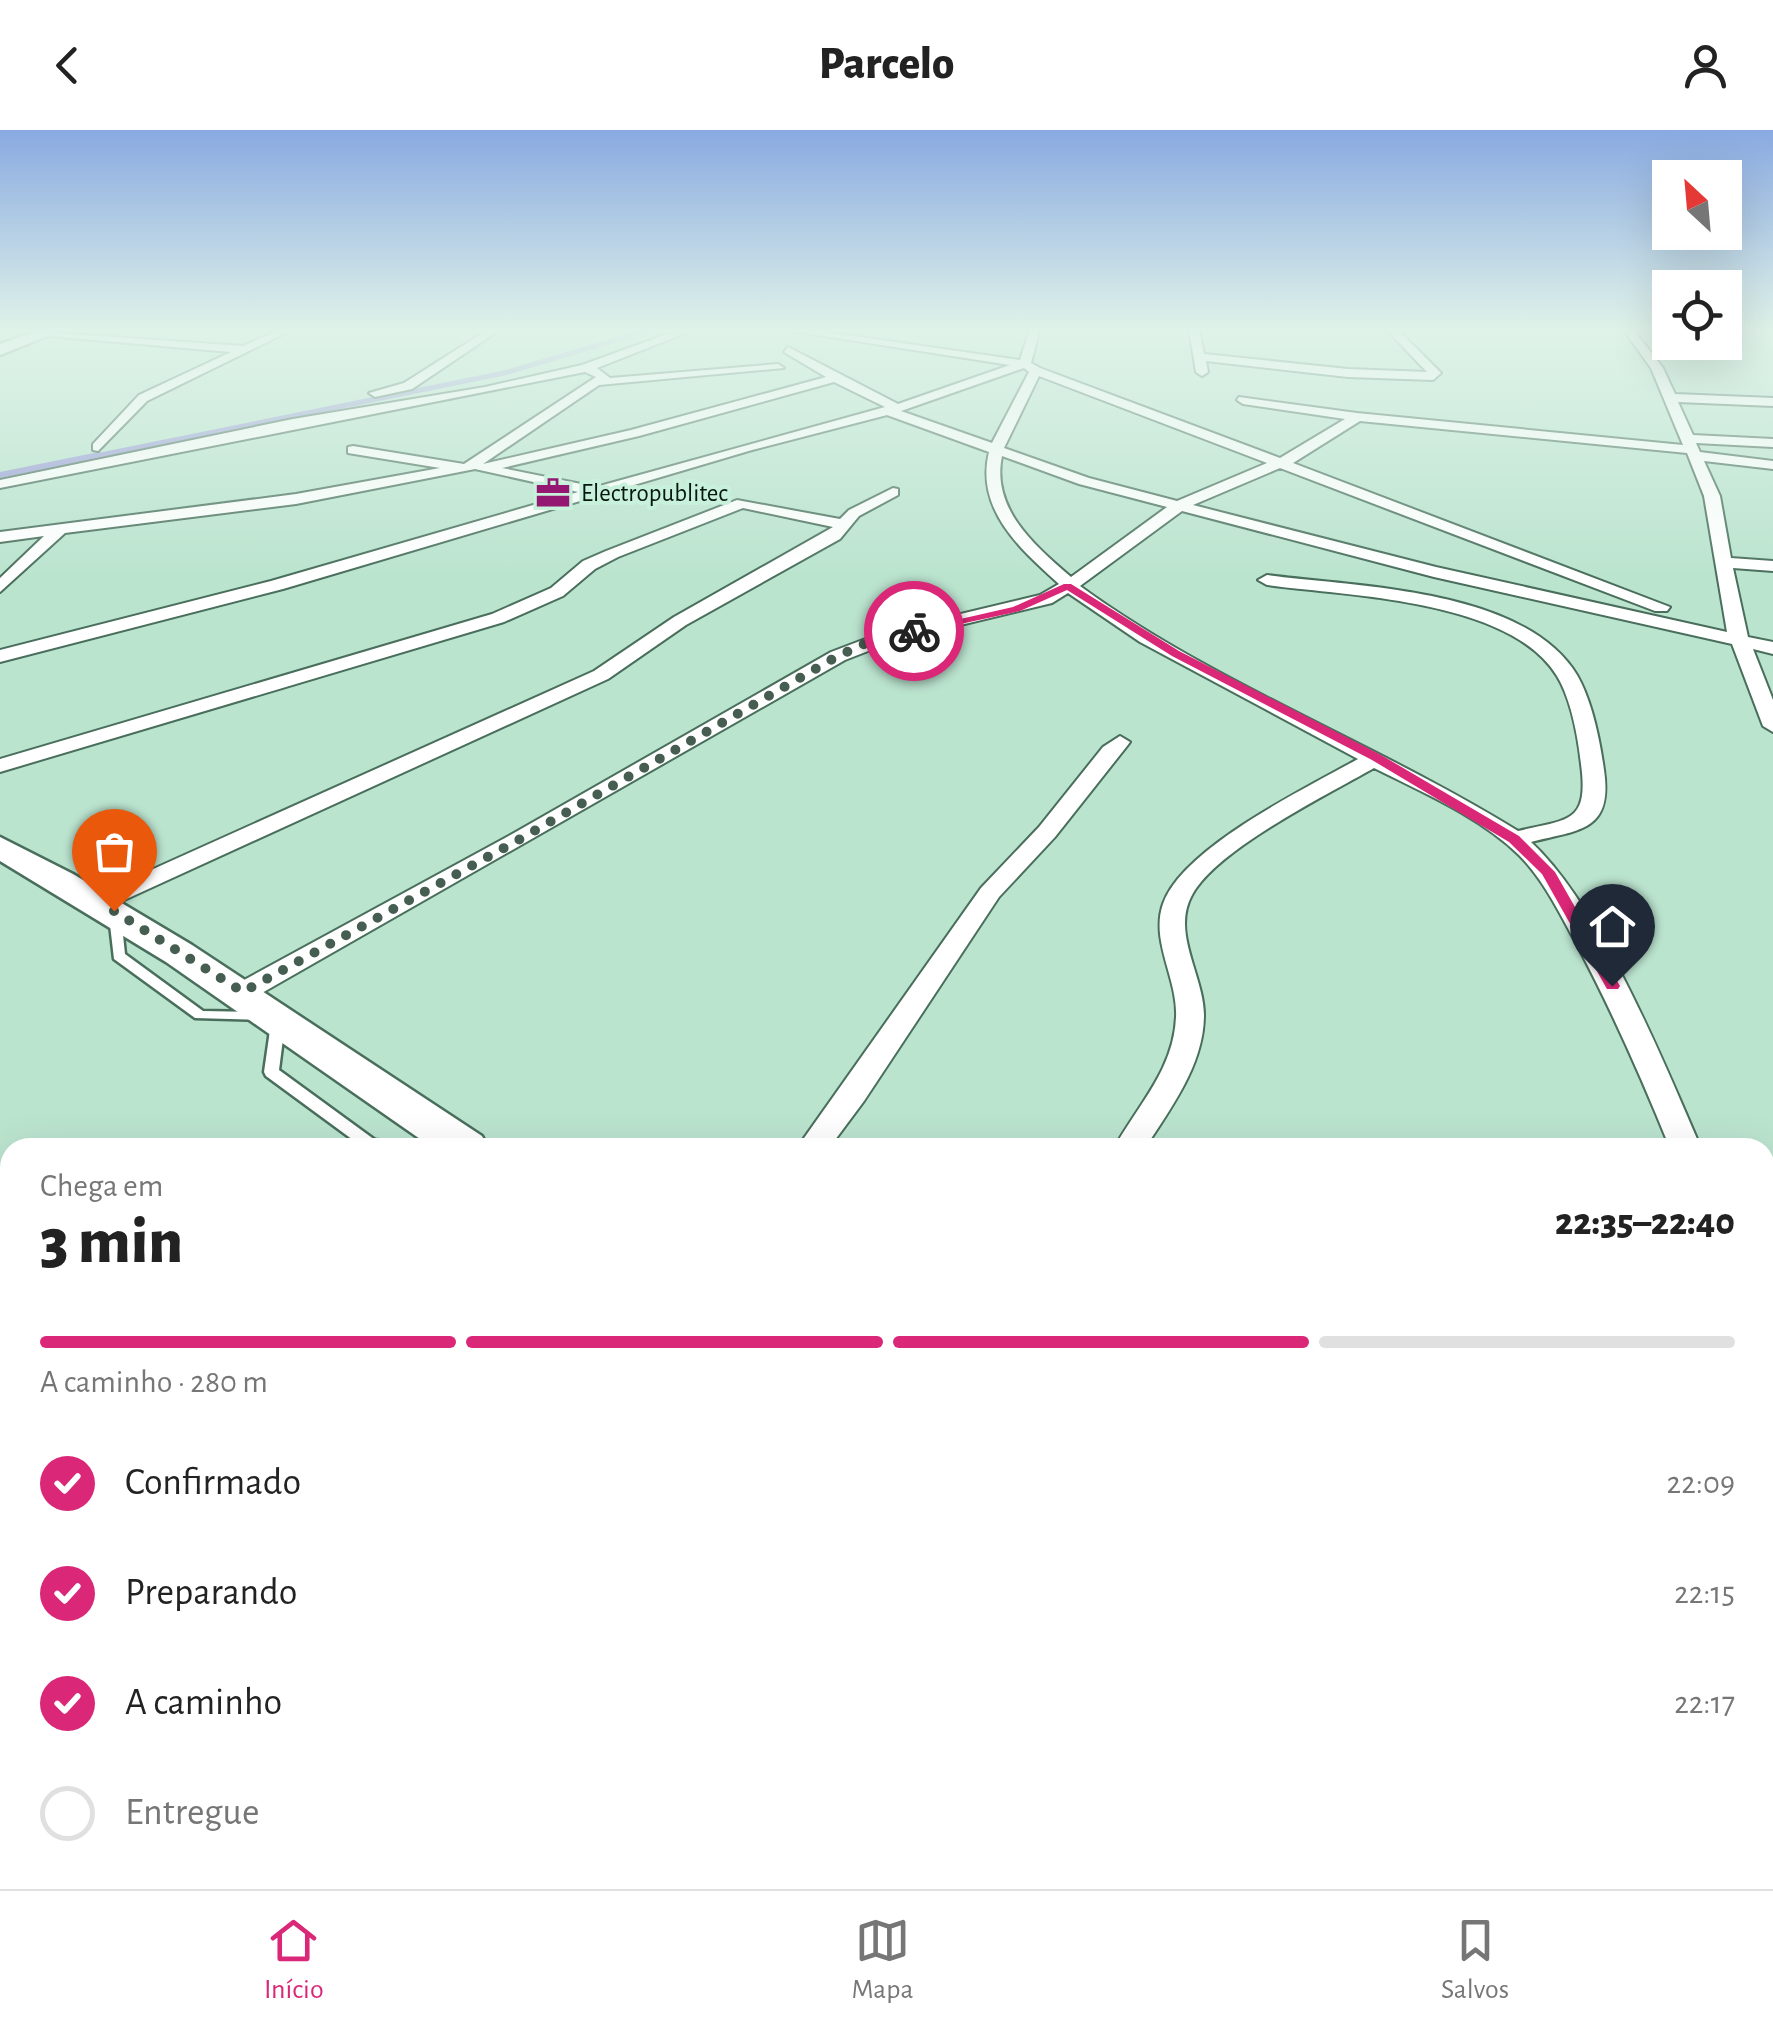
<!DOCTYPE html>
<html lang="pt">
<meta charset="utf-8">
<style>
:root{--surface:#fff;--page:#f2f2f2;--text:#222;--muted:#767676;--line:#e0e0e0;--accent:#db2777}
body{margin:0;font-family:"Alegreya Sans",sans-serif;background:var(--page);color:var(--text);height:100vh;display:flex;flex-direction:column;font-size:38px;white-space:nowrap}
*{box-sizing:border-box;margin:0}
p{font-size:32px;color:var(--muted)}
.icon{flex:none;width:55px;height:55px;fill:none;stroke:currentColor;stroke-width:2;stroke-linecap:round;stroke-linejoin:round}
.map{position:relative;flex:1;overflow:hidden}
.panel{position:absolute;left:0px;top:1008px;width:1775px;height:752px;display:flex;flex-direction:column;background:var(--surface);border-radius:30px 30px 0 0;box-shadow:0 10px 40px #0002}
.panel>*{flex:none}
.needle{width:65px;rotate:334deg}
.buttons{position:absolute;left:1652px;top:30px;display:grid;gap:20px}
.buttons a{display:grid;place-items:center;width:90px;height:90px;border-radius:0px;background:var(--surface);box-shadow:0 10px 40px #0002;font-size:50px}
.pin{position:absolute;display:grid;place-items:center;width:85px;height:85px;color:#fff;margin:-102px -42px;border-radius:50% 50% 50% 0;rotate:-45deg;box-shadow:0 0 10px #0007}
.pin .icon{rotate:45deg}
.courier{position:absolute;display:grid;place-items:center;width:100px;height:100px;margin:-50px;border:8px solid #db2777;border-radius:50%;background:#fff;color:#222;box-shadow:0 2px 12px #0007}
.overview em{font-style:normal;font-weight:800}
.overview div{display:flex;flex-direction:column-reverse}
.overview{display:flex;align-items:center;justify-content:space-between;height:170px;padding:0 40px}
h1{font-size:65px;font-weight:800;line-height:75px}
.bar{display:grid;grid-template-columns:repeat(4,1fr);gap:15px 10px;align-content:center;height:120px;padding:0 40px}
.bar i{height:12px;border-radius:8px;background:var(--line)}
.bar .active{background:var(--accent)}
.bar p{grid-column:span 4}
ol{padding:0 40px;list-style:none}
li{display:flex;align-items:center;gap:30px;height:110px}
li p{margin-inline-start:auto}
li .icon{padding:10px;border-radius:50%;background:var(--accent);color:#fff;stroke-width:4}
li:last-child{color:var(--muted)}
li i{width:55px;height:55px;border:5px solid var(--line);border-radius:50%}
header{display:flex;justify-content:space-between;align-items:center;height:130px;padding:0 40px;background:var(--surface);font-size:45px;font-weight:800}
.dock{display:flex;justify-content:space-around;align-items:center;height:140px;border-top:2px solid var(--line);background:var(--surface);font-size:28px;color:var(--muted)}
.dock a{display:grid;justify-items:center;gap:5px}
.dock .active{color:var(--accent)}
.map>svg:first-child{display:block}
</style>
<header><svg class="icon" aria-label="back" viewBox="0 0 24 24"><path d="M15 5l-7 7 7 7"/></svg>Parcelo<svg class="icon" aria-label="person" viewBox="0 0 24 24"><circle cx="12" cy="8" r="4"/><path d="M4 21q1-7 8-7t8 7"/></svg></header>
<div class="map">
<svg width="1773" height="1759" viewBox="0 0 1773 1759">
<rect width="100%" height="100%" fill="#bbe4cf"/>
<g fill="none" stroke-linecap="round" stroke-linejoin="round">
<!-- stream-far1 -->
<path stroke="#9a9cd7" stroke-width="5" d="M86,328L504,243L653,199"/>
<!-- stream -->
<path stroke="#9a9cd7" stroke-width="6" d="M0,345L99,325"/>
<!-- lane casing -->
<g stroke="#496e5c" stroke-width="5">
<path id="lane" d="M115,782L121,786L125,824L203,881L259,882L264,884L266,887L264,890L195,888L114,829L109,786Z
M278,888L285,893L279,940L375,1010L408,1014L410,1018H364L266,946L264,942L271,893Z"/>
</g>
<!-- street casing -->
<g stroke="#496e5c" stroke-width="4">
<path id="street" d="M281,199H294L147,271L98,321L93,320V314L139,265L231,222L36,205L42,202L243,216Z
M489,199H501L412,259L375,267L369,263L404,253Z
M681,199H696L597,238L610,248L778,234L784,238L599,255L483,334L631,300L826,247L784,222L788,217L898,274L1010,235L779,199H805L1020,230L1030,199H1040L1031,233L1040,238L1280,328L1345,289L1243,274L1237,270L1239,267L1357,283L1683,315L1651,238L1623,199H1633L1663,238L1675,264L1773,268V276L1678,272L1693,305L1773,309V317L1696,313L1700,322L1773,331V339L1704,331L1720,366L1731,428L1773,431V441L1733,438L1748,507L1773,512V524L1753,519L1773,570V602L1763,596L1732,514L1434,447L1182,381L1080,456C1216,555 1376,613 1518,701C1568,689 1589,694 1581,634C1578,607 1571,569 1557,546C1510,469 1348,466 1267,455L1258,450L1267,445C1358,457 1524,458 1577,545C1592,571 1600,611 1604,640C1613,701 1580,700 1531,712C1600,776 1663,930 1701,1018H1670C1642,949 1612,881 1577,815C1560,784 1544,750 1519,725C1480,687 1422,662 1374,638C1327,665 1217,719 1192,765C1171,803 1204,846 1204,885C1204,934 1171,978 1145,1018H1114C1138,975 1174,939 1176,887C1178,849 1150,811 1163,774C1182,718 1306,658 1358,629L1140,512L1068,463L1052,473L894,511L845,530L253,868H233L229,862L233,856L514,703L831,522L881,503L1040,465L1059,454C1020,419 975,379 989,322L887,285L752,320L283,459L0,532V520L271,451L578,362L475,339L296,374L65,403L0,462V448L44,406L0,412V402L296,364L440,338L348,323V317L353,316L464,334L596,247L585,242L0,358V350L293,289L485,257L582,235ZM1024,238L1029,242L992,313L901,281ZM1039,246L1267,333L1177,371L1089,348L1004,318ZM834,252L885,277L596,357L502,338L639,306ZM1360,291L1687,323L1704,366L1727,502L1436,437L1193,375L1280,338L1655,481H1667L1670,477L1293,333ZM1002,326L1079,354L1167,377L1071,447C1035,416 991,379 1002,326Z
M1189,199H1199L1204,224L1348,239L1427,242L1386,199H1397L1441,243L1433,250L1348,247L1206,231L1208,242L1202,246L1196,242Z
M893,358L898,359V365L859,386L840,409L686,495L608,549L109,777L100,779L88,772L91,767L594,541L674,487L833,397L743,378L618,427L595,439L563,466L504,492L0,642V629L492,484L551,458L583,431L606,421L737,370L840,389L849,380Z
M1120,606L1130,612L1127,616L1055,707L999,767L864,971L829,1018H797L981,758L1039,697L1103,617Z
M1765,1189L1773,1192V1238L1765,1235Z"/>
</g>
<!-- secondary casing -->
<g stroke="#496e5c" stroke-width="5">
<path id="secondary" d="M43,199H65L0,225V214Z
M0,707L73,744L192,815L482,1006L488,1018H433L166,832L0,731Z
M1474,1750H1553L1557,1759H1477Z"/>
</g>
<!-- lane -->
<use href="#lane" fill="#fff" fill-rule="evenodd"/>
<!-- street -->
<use href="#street" fill="#fff" fill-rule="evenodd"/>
<!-- secondary -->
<use href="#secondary" fill="#fff" fill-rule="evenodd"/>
</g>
<!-- sky -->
<linearGradient id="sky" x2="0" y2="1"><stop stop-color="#89aae1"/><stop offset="0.45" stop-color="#e0f3e9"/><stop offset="1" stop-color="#e0f3e9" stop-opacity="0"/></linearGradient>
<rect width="1773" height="445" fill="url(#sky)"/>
<!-- route -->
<path fill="#db2777" d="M1064,454H1071L1179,521L1381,625L1519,706L1555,742L1620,856L1618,859H1607L1542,744L1509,712L1372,630L1172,526L1067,460L1020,481L914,504L908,501L1013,477Z"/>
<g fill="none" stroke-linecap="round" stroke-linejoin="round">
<!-- done -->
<path stroke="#465e52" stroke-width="10" stroke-dasharray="0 18" d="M114,781L243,862L522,708L838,526L864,514L914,501"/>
</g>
<!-- icons -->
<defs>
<g id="office-bare" transform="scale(2.7)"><path d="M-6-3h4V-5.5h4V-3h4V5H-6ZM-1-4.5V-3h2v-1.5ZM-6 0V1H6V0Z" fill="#941771" stroke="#c8f1dc" stroke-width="2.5" paint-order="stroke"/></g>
</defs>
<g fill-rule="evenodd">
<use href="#office-bare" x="553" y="363"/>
</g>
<g text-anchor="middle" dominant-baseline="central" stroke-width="8" stroke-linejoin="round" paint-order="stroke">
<!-- far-poi labels -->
<g font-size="25" fill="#07160f" stroke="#c8f1dc" text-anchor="start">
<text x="581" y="363">Electropublitec</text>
</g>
</g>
</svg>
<div class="buttons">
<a><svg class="needle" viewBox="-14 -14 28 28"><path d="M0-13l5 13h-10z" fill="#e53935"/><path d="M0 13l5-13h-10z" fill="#767676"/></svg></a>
<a><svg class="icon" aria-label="locate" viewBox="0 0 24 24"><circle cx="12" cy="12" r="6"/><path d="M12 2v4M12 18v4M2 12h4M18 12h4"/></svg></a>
</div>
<div class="pin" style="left:114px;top:781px;background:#ea580c"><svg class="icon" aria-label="bag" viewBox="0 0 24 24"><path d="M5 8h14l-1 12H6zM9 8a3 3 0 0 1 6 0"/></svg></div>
<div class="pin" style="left:1612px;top:856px;background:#1f2937"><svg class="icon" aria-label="home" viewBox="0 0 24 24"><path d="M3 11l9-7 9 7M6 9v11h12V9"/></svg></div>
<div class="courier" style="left:914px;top:501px"><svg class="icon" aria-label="bike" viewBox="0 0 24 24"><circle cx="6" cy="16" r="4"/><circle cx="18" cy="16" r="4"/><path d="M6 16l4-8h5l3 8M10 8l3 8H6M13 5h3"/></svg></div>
<section class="panel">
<div class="overview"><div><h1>3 min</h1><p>Chega em</p></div><em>22:35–22:40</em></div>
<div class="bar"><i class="active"></i><i class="active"></i><i class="active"></i><i></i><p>A caminho · 280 m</p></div>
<ol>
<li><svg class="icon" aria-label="check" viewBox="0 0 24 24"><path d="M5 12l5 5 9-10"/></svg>Confirmado<p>22:09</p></li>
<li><svg class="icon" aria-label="check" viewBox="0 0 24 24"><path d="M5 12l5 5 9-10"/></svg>Preparando<p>22:15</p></li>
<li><svg class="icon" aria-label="check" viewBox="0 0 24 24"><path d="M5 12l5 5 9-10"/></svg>A caminho<p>22:17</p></li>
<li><i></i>Entregue</li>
</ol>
</section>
</div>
<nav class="dock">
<a class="active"><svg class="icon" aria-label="home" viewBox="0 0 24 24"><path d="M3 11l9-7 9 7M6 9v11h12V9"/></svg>Início</a>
<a><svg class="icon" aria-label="map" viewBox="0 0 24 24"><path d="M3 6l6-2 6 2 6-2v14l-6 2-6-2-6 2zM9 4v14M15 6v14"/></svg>Mapa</a>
<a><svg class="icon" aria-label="saved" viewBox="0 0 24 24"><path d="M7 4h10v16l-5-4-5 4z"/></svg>Salvos</a>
</nav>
